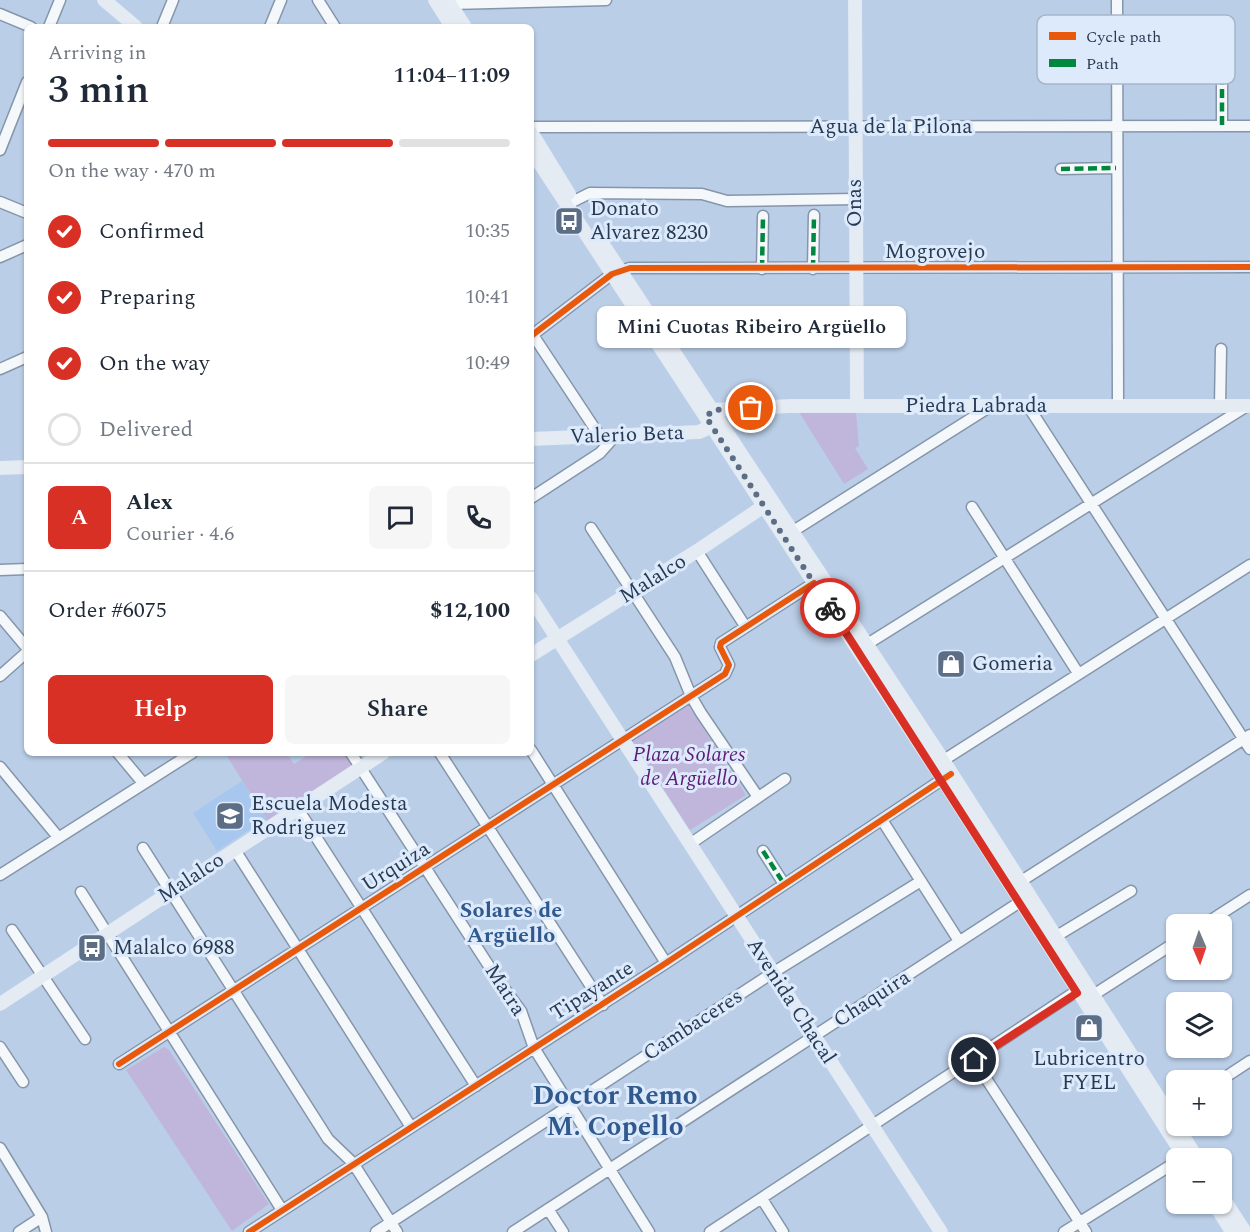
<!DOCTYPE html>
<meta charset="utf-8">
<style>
:root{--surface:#fff;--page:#f6f6f7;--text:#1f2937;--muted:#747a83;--line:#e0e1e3;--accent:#d93025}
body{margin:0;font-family:Spectral,serif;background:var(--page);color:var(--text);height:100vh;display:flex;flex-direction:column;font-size:22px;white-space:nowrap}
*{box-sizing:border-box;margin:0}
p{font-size:20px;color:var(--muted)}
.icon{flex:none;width:33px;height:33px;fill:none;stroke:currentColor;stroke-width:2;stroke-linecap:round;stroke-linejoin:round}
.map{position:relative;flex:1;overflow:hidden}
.panel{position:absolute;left:24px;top:24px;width:510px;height:732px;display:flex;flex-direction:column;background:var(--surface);border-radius:9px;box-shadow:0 2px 4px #0004}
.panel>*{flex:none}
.needle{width:39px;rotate:178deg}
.fabs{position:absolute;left:1166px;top:914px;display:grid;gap:12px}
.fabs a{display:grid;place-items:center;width:66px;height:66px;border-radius:9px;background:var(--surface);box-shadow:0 2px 4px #0004;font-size:30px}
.pin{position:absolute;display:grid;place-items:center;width:51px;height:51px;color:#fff;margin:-26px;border:3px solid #fff;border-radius:50%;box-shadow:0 2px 6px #0007}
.courier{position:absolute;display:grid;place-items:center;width:60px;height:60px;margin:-30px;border:4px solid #d93025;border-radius:50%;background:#fff;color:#222;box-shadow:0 2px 8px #0007}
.bubble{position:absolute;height:42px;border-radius:9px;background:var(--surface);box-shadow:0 2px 4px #0004;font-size:20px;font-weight:600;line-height:42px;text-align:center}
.headline em{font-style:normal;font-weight:600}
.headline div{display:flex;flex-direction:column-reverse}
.headline{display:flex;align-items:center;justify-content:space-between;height:102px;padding:0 24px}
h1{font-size:39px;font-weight:600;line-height:45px}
.bar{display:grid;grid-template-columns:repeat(4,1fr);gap:9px 6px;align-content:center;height:72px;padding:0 24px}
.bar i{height:8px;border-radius:4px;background:var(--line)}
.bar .current{background:var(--accent)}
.bar p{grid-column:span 4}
.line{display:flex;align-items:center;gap:15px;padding:0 24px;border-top:2px solid var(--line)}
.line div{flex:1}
.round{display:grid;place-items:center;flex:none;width:63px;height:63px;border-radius:9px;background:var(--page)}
ol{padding:0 24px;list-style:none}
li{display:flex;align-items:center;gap:18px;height:66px}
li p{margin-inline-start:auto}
li .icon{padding:6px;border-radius:50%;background:var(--accent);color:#fff;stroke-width:4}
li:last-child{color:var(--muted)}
li i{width:33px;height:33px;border:3px solid var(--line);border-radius:50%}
.action{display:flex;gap:12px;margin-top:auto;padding:12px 24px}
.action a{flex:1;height:69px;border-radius:9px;background:var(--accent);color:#fff;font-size:24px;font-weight:600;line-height:69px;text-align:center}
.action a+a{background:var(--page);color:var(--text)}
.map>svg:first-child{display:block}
</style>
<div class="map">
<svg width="1250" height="1232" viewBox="0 0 1250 1232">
<rect width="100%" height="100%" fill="#bacee7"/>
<!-- built -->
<path fill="#a8c7ef" d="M242,781L266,819L217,851L193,813Z"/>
<!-- green -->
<path fill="#c0b6dc" d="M799,412H856L859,446L855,448L868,469L844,484Z
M687,703L746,795L690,830L631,739Z
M225,753H287L294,764L311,753H347L355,765L268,822Z
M164,1047L169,1050L269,1204L232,1231L126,1070Z"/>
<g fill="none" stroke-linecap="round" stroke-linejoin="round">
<!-- minor casing -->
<g stroke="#8596ab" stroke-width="13">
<path id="minor" d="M318,0L335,27
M1117,0L1118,406
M451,4L606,0
M0,14L31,27
M49,27L60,0
M162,27L173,0
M270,27L281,0
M1222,62V126
M531,127L1250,126
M0,150L27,82
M1061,169L1116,168
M574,201L590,193L702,194L727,201L855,199
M0,202L27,213
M0,257L27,245
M762,269L763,216
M813,269L814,215
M531,332L599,435
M531,336L612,274L630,268L1250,267
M0,369L27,357
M1028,406L1250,749
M1220,406L1221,349
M531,498L600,453L616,435
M972,507L1078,673
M591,528L675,657L691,696L701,713L758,797
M787,535L991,406
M697,551L745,626
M0,570L27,569
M0,616L27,648
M861,648L1247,406
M0,676L27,652
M531,750L666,963
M118,753L143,783
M351,753L498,980L521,1011L534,1048L649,1232
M440,753L603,1005
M936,765L1250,565
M0,767L58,837
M298,809L476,1086
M882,820L959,941
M690,844L785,779
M143,848L328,1139L353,1163L397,1232
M235,850L411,1127
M763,851L784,884
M0,875L192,753
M1015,885L1250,735
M81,892L282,1210
M1205,924L1250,895
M12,930L85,1039
M1055,937L1131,891
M0,1047L23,1082
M974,1060L1086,1232
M119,1064L725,674L729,665L720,647L721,643L814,583
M1221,1080L1250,1061
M0,1148L42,1217L46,1232
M762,1199L783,1232
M548,1209L563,1232
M19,1232L42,1217
M249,1232L666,963L949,775
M376,1232L774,972L921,881
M513,1232L1020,902
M710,1232L1072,994L1098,992L1176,942
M1064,1232L1176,1162"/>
</g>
<!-- major casing -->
<g stroke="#e0e9f4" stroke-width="14">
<path id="major" d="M104,0L136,27
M435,0L452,27
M448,0L465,27
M855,0L857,406
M531,132L569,194
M531,150L934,766L1185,1158
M604,246L943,760L1176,1125
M710,414L713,410L789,406H1250
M531,439L699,432L719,423
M0,468L27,467
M531,598L941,1232
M531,655L697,551L770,502
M0,1004L383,753
M1176,1125L1197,1158
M1221,1195L1245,1232
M1214,1203L1232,1232"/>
</g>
<!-- minor -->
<use href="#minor" stroke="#f5f8fb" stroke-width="10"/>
<!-- major -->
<use href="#major" stroke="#e5ebf3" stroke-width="12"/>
<!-- quiet -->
<path stroke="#00873e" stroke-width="4.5" stroke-dasharray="9 4.5" stroke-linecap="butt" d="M1222,62V126
M1061,169L1116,168
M762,269L763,216
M813,269L814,215
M763,851L784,884"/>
<!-- cycleway casing -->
<g stroke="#dceafc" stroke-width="10">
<path id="cycleway" d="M531,336L612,274L630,268L1250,267
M119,1064L725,674L729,665L720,647L721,643L814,583
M249,1232L666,963L951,774"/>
</g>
<!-- cycleway -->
<use href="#cycleway" stroke="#e8590c" stroke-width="6"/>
</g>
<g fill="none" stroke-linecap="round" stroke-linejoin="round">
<!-- done -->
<path stroke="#5b6e86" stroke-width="6" stroke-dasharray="0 10.8" d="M751,408L713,410L706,417L830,608"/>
<!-- route -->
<path stroke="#d93025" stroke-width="8" d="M830,608L1077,993L974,1060"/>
</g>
<!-- icons -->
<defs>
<g id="bus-square" transform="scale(1.5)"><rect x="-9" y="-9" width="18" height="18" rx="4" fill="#5b6e86" stroke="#dceafc"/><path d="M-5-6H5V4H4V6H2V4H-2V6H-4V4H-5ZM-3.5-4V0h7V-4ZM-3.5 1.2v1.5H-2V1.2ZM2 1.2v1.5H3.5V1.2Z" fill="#fff"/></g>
<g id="shop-square" transform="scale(1.5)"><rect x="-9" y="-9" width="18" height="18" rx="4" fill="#5b6e86" stroke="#dceafc"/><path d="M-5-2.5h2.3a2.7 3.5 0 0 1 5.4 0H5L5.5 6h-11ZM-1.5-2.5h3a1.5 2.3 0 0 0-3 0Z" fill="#fff"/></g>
<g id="school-square" transform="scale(1.5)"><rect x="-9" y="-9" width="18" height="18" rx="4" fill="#5b6e86" stroke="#dceafc"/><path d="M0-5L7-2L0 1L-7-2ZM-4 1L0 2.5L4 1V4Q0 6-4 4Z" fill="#fff"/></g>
</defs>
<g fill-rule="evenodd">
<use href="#bus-square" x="569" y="221"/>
<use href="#shop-square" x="951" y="664"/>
<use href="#school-square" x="230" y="816"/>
<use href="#bus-square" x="92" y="948"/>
<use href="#shop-square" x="1089" y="1028"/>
</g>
<g text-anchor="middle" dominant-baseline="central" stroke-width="6" stroke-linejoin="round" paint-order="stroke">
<!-- street labels -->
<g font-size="21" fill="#283a52" stroke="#dceafc">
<text x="891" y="127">Agua de la Pilona</text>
<text transform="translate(855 203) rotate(-90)">Onas</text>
<text x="935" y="252">Mogrovejo</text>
<text x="976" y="406">Piedra Labrada</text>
<text transform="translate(627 435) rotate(-2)">Valerio Beta</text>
<text transform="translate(653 579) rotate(-32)">Malalco</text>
<text transform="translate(396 867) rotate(-32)">Urquiza</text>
<text transform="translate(191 878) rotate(-33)">Malalco</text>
<text transform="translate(505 990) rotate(57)">Matra</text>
<text transform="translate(592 991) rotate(-32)">Tipayante</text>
<text transform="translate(872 999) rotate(-33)">Chaquira</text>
<text transform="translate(791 1001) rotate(57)">Avenida Chacal</text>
<text transform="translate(693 1025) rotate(-33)">Cambaceres</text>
</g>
<!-- poi labels -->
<g font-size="21" fill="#283a52" stroke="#dceafc" text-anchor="start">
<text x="590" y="209">Donato<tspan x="590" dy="24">Alvarez 8230</tspan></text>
<text x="972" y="664">Gomeria</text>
<text x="251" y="804">Escuela Modesta<tspan x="251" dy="24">Rodriguez</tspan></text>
<text x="113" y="948">Malalco 6988</text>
<text x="1089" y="1059" text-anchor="middle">Lubricentro<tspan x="1089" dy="24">FYEL</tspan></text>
</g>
<!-- park labels -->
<g font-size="21" font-style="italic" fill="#5d1a74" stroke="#dceafc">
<text x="689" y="755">Plaza Solares<tspan x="689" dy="24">de Argüello</tspan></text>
</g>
<!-- neighbourhood labels -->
<g font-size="22" font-weight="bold" fill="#30598d" stroke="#dceafc">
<text x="511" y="910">Solares de<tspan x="511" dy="25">Argüello</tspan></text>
</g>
<!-- district labels -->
<g font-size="27" font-weight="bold" fill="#30598d" stroke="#dceafc">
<text x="615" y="1096">Doctor Remo<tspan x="615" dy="31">M. Copello</tspan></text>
</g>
</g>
<!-- legend -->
<rect x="1037" y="15" width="198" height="69" rx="9" fill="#dceafc" stroke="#a6b5c9" stroke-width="1.5"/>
<rect x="1049" y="32" width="27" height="8" fill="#e8590c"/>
<rect x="1049" y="59" width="27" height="8" fill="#00873e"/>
<g font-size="16" fill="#283a52">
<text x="1086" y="42">Cycle path</text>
<text x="1086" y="69">Path</text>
</g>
</svg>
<div class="fabs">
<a><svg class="needle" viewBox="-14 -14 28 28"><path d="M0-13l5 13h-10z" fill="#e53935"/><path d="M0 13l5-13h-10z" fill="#747a83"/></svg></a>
<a><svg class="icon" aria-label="layers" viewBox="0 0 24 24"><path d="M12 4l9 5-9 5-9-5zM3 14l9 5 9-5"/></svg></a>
<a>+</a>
<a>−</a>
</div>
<div class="pin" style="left:751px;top:408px;background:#ea580c"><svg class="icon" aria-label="bag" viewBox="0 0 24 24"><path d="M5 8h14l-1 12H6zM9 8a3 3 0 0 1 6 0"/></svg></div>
<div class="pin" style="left:974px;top:1060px;background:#1f2937"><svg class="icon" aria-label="home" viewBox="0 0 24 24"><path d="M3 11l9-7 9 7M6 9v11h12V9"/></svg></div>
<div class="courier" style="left:830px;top:608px"><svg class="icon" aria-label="bike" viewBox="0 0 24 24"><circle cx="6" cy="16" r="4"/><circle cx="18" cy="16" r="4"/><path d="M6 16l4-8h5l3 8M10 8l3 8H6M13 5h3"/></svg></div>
<div class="bubble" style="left:597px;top:306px;width:309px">Mini Cuotas Ribeiro Argüello</div>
<section class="panel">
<div class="headline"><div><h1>3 min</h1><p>Arriving in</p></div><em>11:04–11:09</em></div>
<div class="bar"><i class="current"></i><i class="current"></i><i class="current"></i><i></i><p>On the way · 470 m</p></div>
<ol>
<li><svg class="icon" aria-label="check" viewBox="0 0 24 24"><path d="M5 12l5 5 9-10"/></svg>Confirmed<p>10:35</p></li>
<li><svg class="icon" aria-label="check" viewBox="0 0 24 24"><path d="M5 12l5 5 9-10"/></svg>Preparing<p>10:41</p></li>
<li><svg class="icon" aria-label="check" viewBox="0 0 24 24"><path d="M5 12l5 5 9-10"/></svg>On the way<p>10:49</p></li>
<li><i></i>Delivered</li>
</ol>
<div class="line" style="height:108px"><b class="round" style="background:var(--accent);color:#fff">A</b><div><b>Alex</b><p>Courier · 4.6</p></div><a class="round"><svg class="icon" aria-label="chat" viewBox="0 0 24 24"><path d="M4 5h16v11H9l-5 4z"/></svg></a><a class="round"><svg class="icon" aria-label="phone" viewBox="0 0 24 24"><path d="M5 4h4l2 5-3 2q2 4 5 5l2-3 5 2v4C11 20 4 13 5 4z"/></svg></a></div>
<div class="line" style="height:78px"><div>Order #6075</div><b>$12,100</b></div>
<div class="action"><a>Help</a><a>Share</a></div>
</section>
</div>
